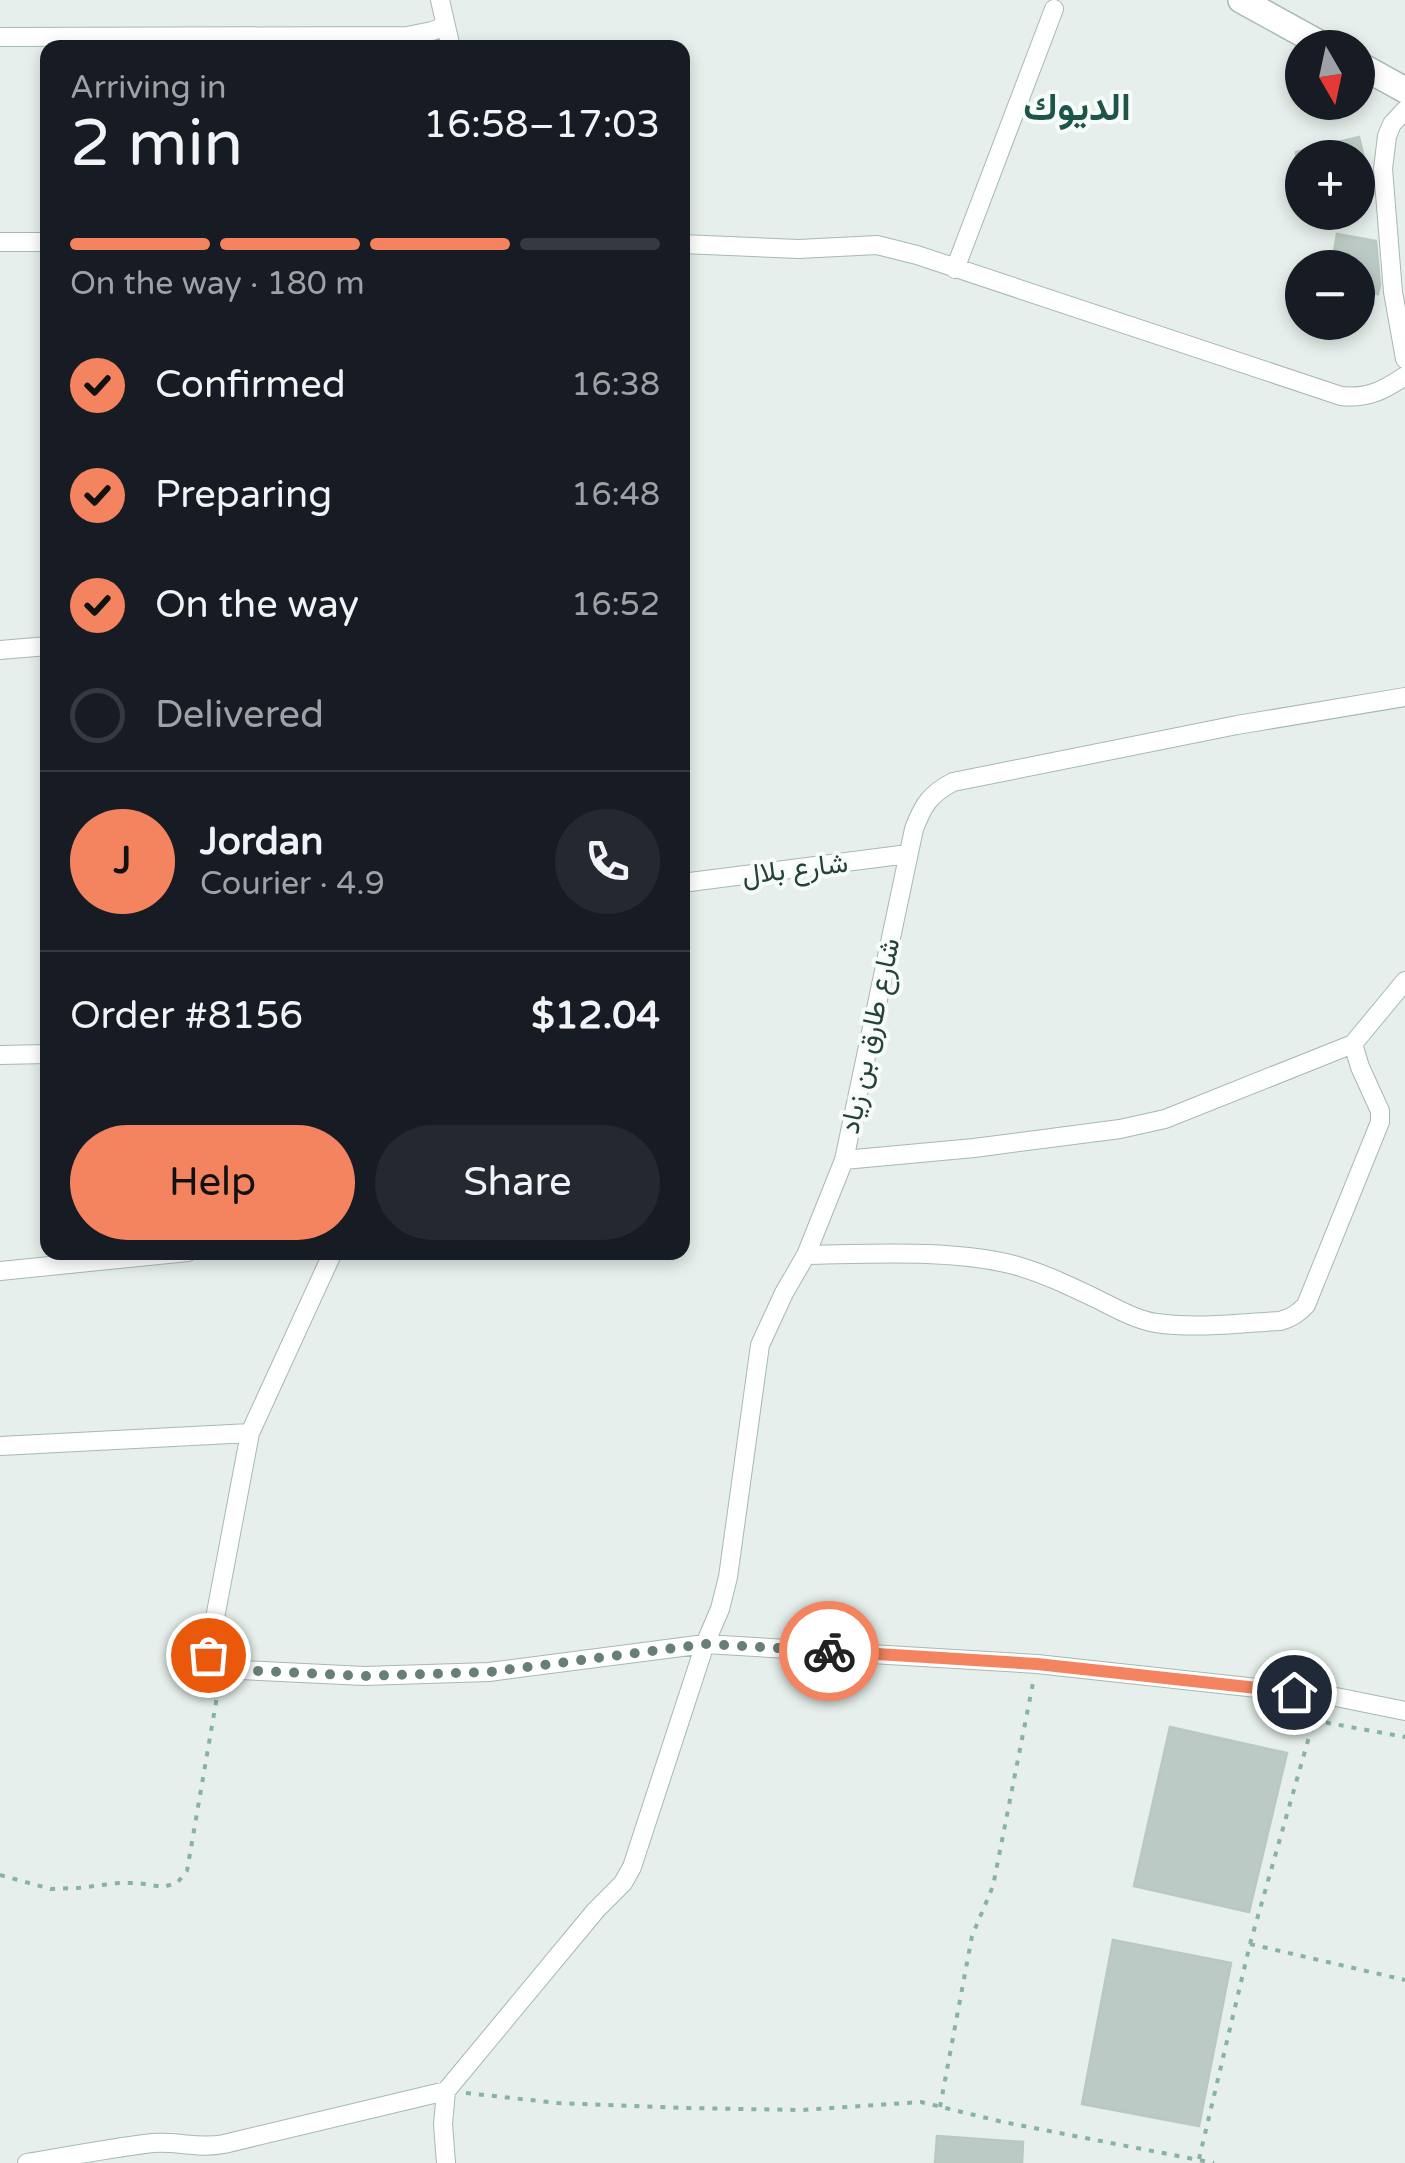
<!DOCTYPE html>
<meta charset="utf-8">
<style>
:root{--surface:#171b24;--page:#242831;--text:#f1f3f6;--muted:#9ea1a6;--line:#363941;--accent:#f4845f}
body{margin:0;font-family:"Varela Round",Vazirmatn,sans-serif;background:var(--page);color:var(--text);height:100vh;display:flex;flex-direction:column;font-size:38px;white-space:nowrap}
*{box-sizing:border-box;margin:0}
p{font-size:32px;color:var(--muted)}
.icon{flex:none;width:55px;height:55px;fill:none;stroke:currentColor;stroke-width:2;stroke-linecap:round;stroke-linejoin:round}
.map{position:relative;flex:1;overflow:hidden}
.side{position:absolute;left:40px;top:40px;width:650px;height:1220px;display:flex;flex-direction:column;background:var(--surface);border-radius:20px;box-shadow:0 5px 15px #0003}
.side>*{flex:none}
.needle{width:65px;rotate:171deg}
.controls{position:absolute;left:1285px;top:30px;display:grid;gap:20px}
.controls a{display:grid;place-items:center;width:90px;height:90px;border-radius:50%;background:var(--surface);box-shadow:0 5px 15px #0003;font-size:50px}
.pin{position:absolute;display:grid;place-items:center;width:85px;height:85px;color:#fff;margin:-42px;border:5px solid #fff;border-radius:50%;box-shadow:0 2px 10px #0007}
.courier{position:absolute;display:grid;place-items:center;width:100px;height:100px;margin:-50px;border:8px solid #f4845f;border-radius:50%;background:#fff;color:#222;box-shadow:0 2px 12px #0007}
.overview em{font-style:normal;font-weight:600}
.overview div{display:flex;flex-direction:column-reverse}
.overview{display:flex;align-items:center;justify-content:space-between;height:170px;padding:0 30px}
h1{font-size:65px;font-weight:600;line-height:75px}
.bar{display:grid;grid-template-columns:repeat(4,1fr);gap:15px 10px;align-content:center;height:120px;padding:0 30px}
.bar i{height:12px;border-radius:8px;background:var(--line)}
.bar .active{background:var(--accent)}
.bar p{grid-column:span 4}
.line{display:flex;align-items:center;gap:25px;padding:0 30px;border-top:2px solid var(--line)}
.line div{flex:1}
.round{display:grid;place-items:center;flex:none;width:105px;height:105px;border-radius:52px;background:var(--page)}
ol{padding:0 30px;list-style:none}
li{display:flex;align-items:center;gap:30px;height:110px}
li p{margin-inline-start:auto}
li .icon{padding:10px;border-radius:50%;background:var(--accent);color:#111;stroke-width:4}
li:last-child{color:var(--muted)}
li i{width:55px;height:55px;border:5px solid var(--line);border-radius:50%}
.action{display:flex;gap:20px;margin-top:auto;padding:20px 30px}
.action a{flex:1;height:115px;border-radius:60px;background:var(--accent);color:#111;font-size:40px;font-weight:600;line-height:115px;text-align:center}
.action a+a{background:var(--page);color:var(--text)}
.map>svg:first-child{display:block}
</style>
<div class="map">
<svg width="1405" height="2163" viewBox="0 0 1405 2163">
<rect width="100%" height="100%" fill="#e6efeb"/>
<!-- building -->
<path fill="#bbcac4" stroke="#b8c9c2" stroke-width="2.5" d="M1359,137L1364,158H1296V152Z
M1337,234L1376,241L1380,285L1378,294L1358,291V268H1331Z
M1170,1727L1287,1753L1249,1912L1134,1886Z
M1113,1940L1231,1963L1199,2126L1082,2104Z
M937,2136L1023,2142L1022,2163H935Z"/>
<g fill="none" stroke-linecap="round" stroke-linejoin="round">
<!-- minor casing -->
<g stroke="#a8b8b2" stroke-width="20">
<path id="minor" d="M440,0L451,48
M0,37L407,36L432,31L445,26
M1405,110L1392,124L1387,136L1383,169L1393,292L1405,359
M0,242H48
M682,244L799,249L877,245L917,255L1341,396C1368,399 1384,390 1405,376
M955,269L1054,9
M0,650L48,646
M1405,697L1237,725L953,782C930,794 923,805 914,829L844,1160L974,1148L1120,1129L1165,1119L1353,1044L1405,981
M682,883L908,854
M0,1055L48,1054
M333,1252L250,1433L208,1655L222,1665L241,1670L364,1676L489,1672L705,1644L720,1609L728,1577L760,1345L784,1293L806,1255L844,1160
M806,1255C871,1254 951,1249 1014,1265C1043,1273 1072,1287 1099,1300C1117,1309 1137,1320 1156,1323C1197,1329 1239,1323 1280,1321C1291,1318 1298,1314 1306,1305L1380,1122V1111L1360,1067L1353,1044
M0,1271L188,1252
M0,1446L250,1433
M27,2163C69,2156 111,2148 153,2143C178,2141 198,2149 224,2144L446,2091L596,1910L623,1883L632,1867L705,1644L1037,1664L1331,1696L1405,1711
M446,2163L443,2124L446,2091"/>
</g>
<!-- secondary casing -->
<g stroke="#a4bbb3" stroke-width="28">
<path id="secondary" d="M1241,0L1328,48
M1358,64L1405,90"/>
</g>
<!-- path -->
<path stroke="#86b3a5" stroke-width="4" stroke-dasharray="5 8" stroke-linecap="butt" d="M1313,1723L1323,1722L1405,1737
M0,1875L51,1889L78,1888L119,1883H138L163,1887L177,1883L187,1871L220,1679
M1250,1944L1405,1980
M466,2093L558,2103L683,2108L802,2110L921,2102L1003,2122L1214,2163
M940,2107L972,1936L993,1886L1033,1683
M1199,2159L1250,1944L1313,1723L1320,1712"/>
<!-- minor -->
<use href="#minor" stroke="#fff" stroke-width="18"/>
<!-- secondary -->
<use href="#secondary" stroke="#fff" stroke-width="25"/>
</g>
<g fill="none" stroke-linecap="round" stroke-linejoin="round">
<!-- done -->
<path stroke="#687f78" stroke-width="10" stroke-dasharray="0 18" d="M208,1655L222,1665L240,1670L364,1676L489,1672L706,1644L829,1651"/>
<!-- route -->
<path stroke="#f4845f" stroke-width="12" d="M829,1651L1037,1664L1294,1692"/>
</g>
<g text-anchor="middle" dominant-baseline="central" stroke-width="8" stroke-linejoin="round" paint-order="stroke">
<!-- street labels -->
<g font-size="28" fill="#24423a" stroke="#f7fbf9">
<text transform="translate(795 869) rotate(-7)">شارع بلال</text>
<text transform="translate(870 1036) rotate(-78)">شارع طارق بن زياد</text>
</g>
<!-- district labels -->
<g font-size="38" font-weight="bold" fill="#1f5548" stroke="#f7fbf9">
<text x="1077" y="108">الديوك</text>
</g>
</g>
</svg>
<div class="controls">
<a><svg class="needle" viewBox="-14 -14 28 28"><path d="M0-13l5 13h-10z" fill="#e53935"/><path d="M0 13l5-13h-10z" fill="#9ea1a6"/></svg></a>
<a>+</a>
<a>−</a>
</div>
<div class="pin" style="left:208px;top:1655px;background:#ea580c"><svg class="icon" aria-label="bag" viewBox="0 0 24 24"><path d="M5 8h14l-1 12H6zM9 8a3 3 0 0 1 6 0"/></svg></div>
<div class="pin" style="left:1294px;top:1692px;background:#1f2937"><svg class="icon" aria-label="home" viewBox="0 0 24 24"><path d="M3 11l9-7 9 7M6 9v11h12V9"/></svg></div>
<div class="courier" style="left:829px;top:1651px"><svg class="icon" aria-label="bike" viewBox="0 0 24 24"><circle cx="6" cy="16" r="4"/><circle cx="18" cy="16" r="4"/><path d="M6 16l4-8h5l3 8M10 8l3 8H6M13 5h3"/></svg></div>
<section class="side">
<div class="overview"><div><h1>2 min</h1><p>Arriving in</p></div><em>16:58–17:03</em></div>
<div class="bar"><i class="active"></i><i class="active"></i><i class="active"></i><i></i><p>On the way · 180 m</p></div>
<ol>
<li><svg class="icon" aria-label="check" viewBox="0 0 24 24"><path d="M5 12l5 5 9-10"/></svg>Confirmed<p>16:38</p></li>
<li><svg class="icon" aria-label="check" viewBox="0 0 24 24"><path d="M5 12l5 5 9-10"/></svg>Preparing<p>16:48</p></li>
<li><svg class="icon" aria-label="check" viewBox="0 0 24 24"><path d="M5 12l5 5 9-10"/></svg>On the way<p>16:52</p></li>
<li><i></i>Delivered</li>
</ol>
<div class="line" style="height:180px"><b class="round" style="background:var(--accent);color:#111">J</b><div><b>Jordan</b><p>Courier · 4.9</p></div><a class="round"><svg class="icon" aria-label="phone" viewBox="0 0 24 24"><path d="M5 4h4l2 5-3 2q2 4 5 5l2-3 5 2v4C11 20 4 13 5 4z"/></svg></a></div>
<div class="line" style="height:130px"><div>Order #8156</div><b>$12.04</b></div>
<div class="action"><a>Help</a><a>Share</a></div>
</section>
</div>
